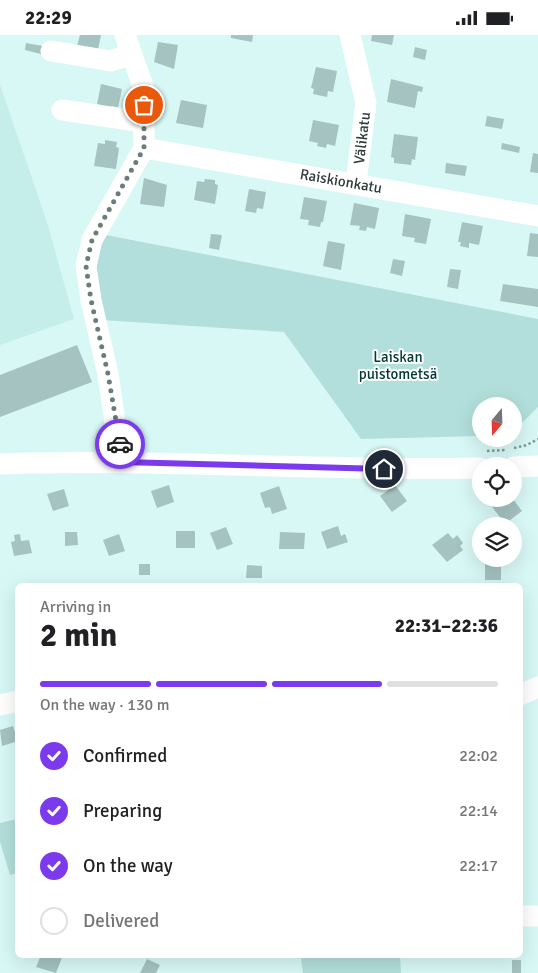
<!DOCTYPE html>
<meta charset="utf-8">
<style>
:root{--surface:#fff;--page:#f2f2f2;--text:#202124;--muted:#757577;--line:#e0e0e0;--accent:#7c3aed}
body{margin:0;font-family:Signika,sans-serif;background:var(--page);color:var(--text);height:100vh;display:flex;flex-direction:column;font-size:19px;white-space:nowrap}
*{box-sizing:border-box;margin:0}
p{font-size:16px;color:var(--muted)}
.icon{flex:none;width:28px;height:28px;fill:none;stroke:currentColor;stroke-width:2;stroke-linecap:round;stroke-linejoin:round}
.map{position:relative;flex:1;overflow:hidden}
.panel{position:absolute;left:15px;top:548px;width:508px;height:375px;display:flex;flex-direction:column;background:var(--surface);border-radius:8px;box-shadow:0 5px 20px #0002}
.panel>*{flex:none}
.needle{width:32px;rotate:199deg}
.fabs{position:absolute;left:472px;top:362px;display:grid;gap:10px}
.fabs a{display:grid;place-items:center;width:50px;height:50px;border-radius:50%;background:var(--surface);box-shadow:0 5px 20px #0002;font-size:25px}
.pin{position:absolute;display:grid;place-items:center;width:42px;height:42px;color:#fff;margin:-21px;border:2px solid #fff;border-radius:50%;box-shadow:0 1px 5px #0007}
.courier{position:absolute;display:grid;place-items:center;width:50px;height:50px;margin:-25px;border:4px solid #7c3aed;border-radius:50%;background:#fff;color:#222;box-shadow:0 1px 6px #0007}
.headline em{font-style:normal;font-weight:800}
.headline div{display:flex;flex-direction:column-reverse}
.headline{display:flex;align-items:center;justify-content:space-between;height:85px;padding:0 25px}
h1{font-size:32px;font-weight:800;line-height:38px}
.bar{display:grid;grid-template-columns:repeat(4,1fr);gap:8px 5px;align-content:center;height:60px;padding:0 25px}
.bar i{height:6px;border-radius:4px;background:var(--line)}
.bar .selected{background:var(--accent)}
.bar p{grid-column:span 4}
ol{padding:0 25px;list-style:none}
li{display:flex;align-items:center;gap:15px;height:55px}
li p{margin-inline-start:auto}
li .icon{padding:5px;border-radius:50%;background:var(--accent);color:#fff;stroke-width:4}
li:last-child{color:var(--muted)}
li i{width:28px;height:28px;border:2px solid var(--line);border-radius:50%}
.status{display:flex;justify-content:space-between;align-items:center;height:35px;padding:0 25px;background:var(--surface);direction:ltr}
.status svg{height:14px;fill:currentColor}
.map>svg:first-child{display:block}
</style>
<div class="status"><b>22:29</b><svg viewBox="0 0 49 12"><path d="M0 12V9h3v3zM5 12V6h3v6zM10 12V3h3v9zM15 12V0h3v12zM26 1h20v11H26zM47 4h2v5h-2z"/></svg></div>
<div class="map">
<svg width="538" height="938" viewBox="0 0 538 938">
<rect width="100%" height="100%" fill="#d8f8f5"/>
<!-- built -->
<path fill="#c5edea" d="M0,50L47,187L74,284L0,310Z"/>
<!-- green -->
<path fill="#b2dfdb" d="M101,199L538,284V372L523,387L514,391V371H481V401L361,404L284,297L102,285L95,242Z
M17,784V838L10,840L0,807V788Z
M190,920H400L401,938H303L301,923H199Z"/>
<!-- building -->
<path fill="#a5c3c1" d="M80,0H101L98,15L77,11Z
M231,0H253L252,7L231,3Z
M372,0H394L392,10L371,6Z
M158,7L178,10L174,34L154,27Z
M26,8L43,11L41,19L25,15Z
M415,12L427,15L425,25L413,22Z
M316,32L337,36L333,57L328,56L327,62L313,59L314,54L311,53Z
M391,44L423,52L422,57L418,56L415,73L387,67Z
M101,49L122,54L118,73L112,71L111,76L100,74L101,70L97,69Z
M181,65L207,70L203,93L176,88Z
M487,81L504,84L502,94L485,91Z
M313,85L339,90L335,111L327,109L326,113L317,111L318,108L309,106Z
M394,99L418,102L415,125L412,124L411,130L394,128V123L391,122Z
M105,105L117,107L116,112L119,113L116,134L94,131L98,108L105,109Z
M502,108L520,112L519,118L501,114Z
M533,118L538,119V138L530,137Z
M446,128L467,131L465,141L445,138Z
M144,143L167,150L164,172L140,169Z
M205,144L215,145V149L218,150L215,169L194,165L197,146L204,147Z
M249,154L266,157L263,174L257,173L256,178L245,176Z
M304,162L327,166L323,187H321L320,192L308,190L309,185L300,184Z
M354,168L379,173L375,194L367,192L366,196L359,195L360,191L350,190Z
M405,179L431,184L426,209L414,207L415,203L402,201Z
M462,187L483,191L479,210L469,208V213L460,211L461,207H458Z
M530,198L538,199V222L527,221Z
M211,199L222,200L219,215L209,213Z
M328,206L345,209L341,235L323,231Z
M393,224L405,226L402,241L390,238Z
M450,234L461,235L458,254L447,252Z
M503,249L538,254V272L500,266Z
M77,310L92,347L0,382V340Z
M169,450L174,467L157,473L151,456Z
M395,450L407,466L392,477L380,461Z
M279,451L287,474L272,479L270,472L265,473L260,458Z
M64,454L69,471L53,476L47,459Z
M489,464H513L522,476L505,489L487,465Z
M338,491L341,501L345,499L348,507L327,514L321,497Z
M226,492L233,509L217,515L210,498Z
M176,496H195V513H176Z
M65,497H77L78,510L65,511Z
M280,497L305,498L304,514H279Z
M448,498L453,504L457,500L463,508L460,511L463,515L447,527L432,510Z
M20,499L21,506L29,505L32,518L14,521L11,507L15,506L14,500Z
M119,499L125,516L109,521L103,505Z
M485,527H501V545H485Z
M139,529H150V540H139Z
M247,530L262,531V543H246Z
M13,691L18,706L2,711L0,695Z
M41,920H63L56,938L36,932Z
M147,924L160,930L156,938H140Z
M512,925H521V938H512Z"/>
<g fill="none" stroke-linecap="round" stroke-linejoin="round">
<!-- path -->
<path stroke="#849a98" stroke-width="2.5" stroke-dasharray="2.5 2.5" stroke-linecap="butt" d="M514,413L527,410L538,404
M487,416L506,415"/>
<!-- minor -->
<path stroke="#fff" stroke-width="21" d="M350,0L366,68L356,148
M51,16L111,26L131,19
M62,75L144,87
M144,113L538,181
M121,427L108,339L91,265L86,231L92,205L144,113V54L125,0
M0,429C161,423 321,437 481,433
M514,432L538,431
M520,660L538,652
M0,670L18,666
M520,881H538"/>
</g>
<g fill="none" stroke-linecap="round" stroke-linejoin="round">
<!-- done -->
<path stroke="#6a7d7b" stroke-width="5" stroke-dasharray="0 9" d="M120,409L108,339L91,265L86,231L92,205L144,113V70"/>
<!-- route -->
<path stroke="#7c3aed" stroke-width="6" d="M120,409L121,427L384,434"/>
</g>
<g text-anchor="middle" dominant-baseline="central" stroke-width="4" stroke-linejoin="round" paint-order="stroke">
<!-- street labels -->
<g font-size="15" fill="#2f3b3a" stroke="#fff">
<text transform="translate(362 103) rotate(-83)">Välikatu</text>
<text transform="translate(341 146) rotate(10)">Raiskionkatu</text>
</g>
<!-- park labels -->
<g font-size="15" fill="#003835" stroke="#fff">
<text x="398" y="322">Laiskan<tspan x="398" dy="17">puistometsä</tspan></text>
</g>
</g>
</svg>
<div class="fabs">
<a><svg class="needle" viewBox="-14 -14 28 28"><path d="M0-13l5 13h-10z" fill="#e53935"/><path d="M0 13l5-13h-10z" fill="#757577"/></svg></a>
<a><svg class="icon" aria-label="locate" viewBox="0 0 24 24"><circle cx="12" cy="12" r="6"/><path d="M12 2v4M12 18v4M2 12h4M18 12h4"/></svg></a>
<a><svg class="icon" aria-label="layers" viewBox="0 0 24 24"><path d="M12 4l9 5-9 5-9-5zM3 14l9 5 9-5"/></svg></a>
</div>
<div class="pin" style="left:144px;top:70px;background:#ea580c"><svg class="icon" aria-label="bag" viewBox="0 0 24 24"><path d="M5 8h14l-1 12H6zM9 8a3 3 0 0 1 6 0"/></svg></div>
<div class="pin" style="left:384px;top:434px;background:#1f2937"><svg class="icon" aria-label="home" viewBox="0 0 24 24"><path d="M3 11l9-7 9 7M6 9v11h12V9"/></svg></div>
<div class="courier" style="left:120px;top:409px"><svg class="icon" aria-label="car" viewBox="0 0 24 24"><path d="M5 17H2v-5l4-1 3-4h7l3 4 3 1v5h-3M9 17h6M6 11h13"/><circle cx="7" cy="17" r="2"/><circle cx="17" cy="17" r="2"/></svg></div>
<section class="panel">
<div class="headline"><div><h1>2 min</h1><p>Arriving in</p></div><em>22:31–22:36</em></div>
<div class="bar"><i class="selected"></i><i class="selected"></i><i class="selected"></i><i></i><p>On the way · 130 m</p></div>
<ol>
<li><svg class="icon" aria-label="check" viewBox="0 0 24 24"><path d="M5 12l5 5 9-10"/></svg>Confirmed<p>22:02</p></li>
<li><svg class="icon" aria-label="check" viewBox="0 0 24 24"><path d="M5 12l5 5 9-10"/></svg>Preparing<p>22:14</p></li>
<li><svg class="icon" aria-label="check" viewBox="0 0 24 24"><path d="M5 12l5 5 9-10"/></svg>On the way<p>22:17</p></li>
<li><i></i>Delivered</li>
</ol>
</section>
</div>
